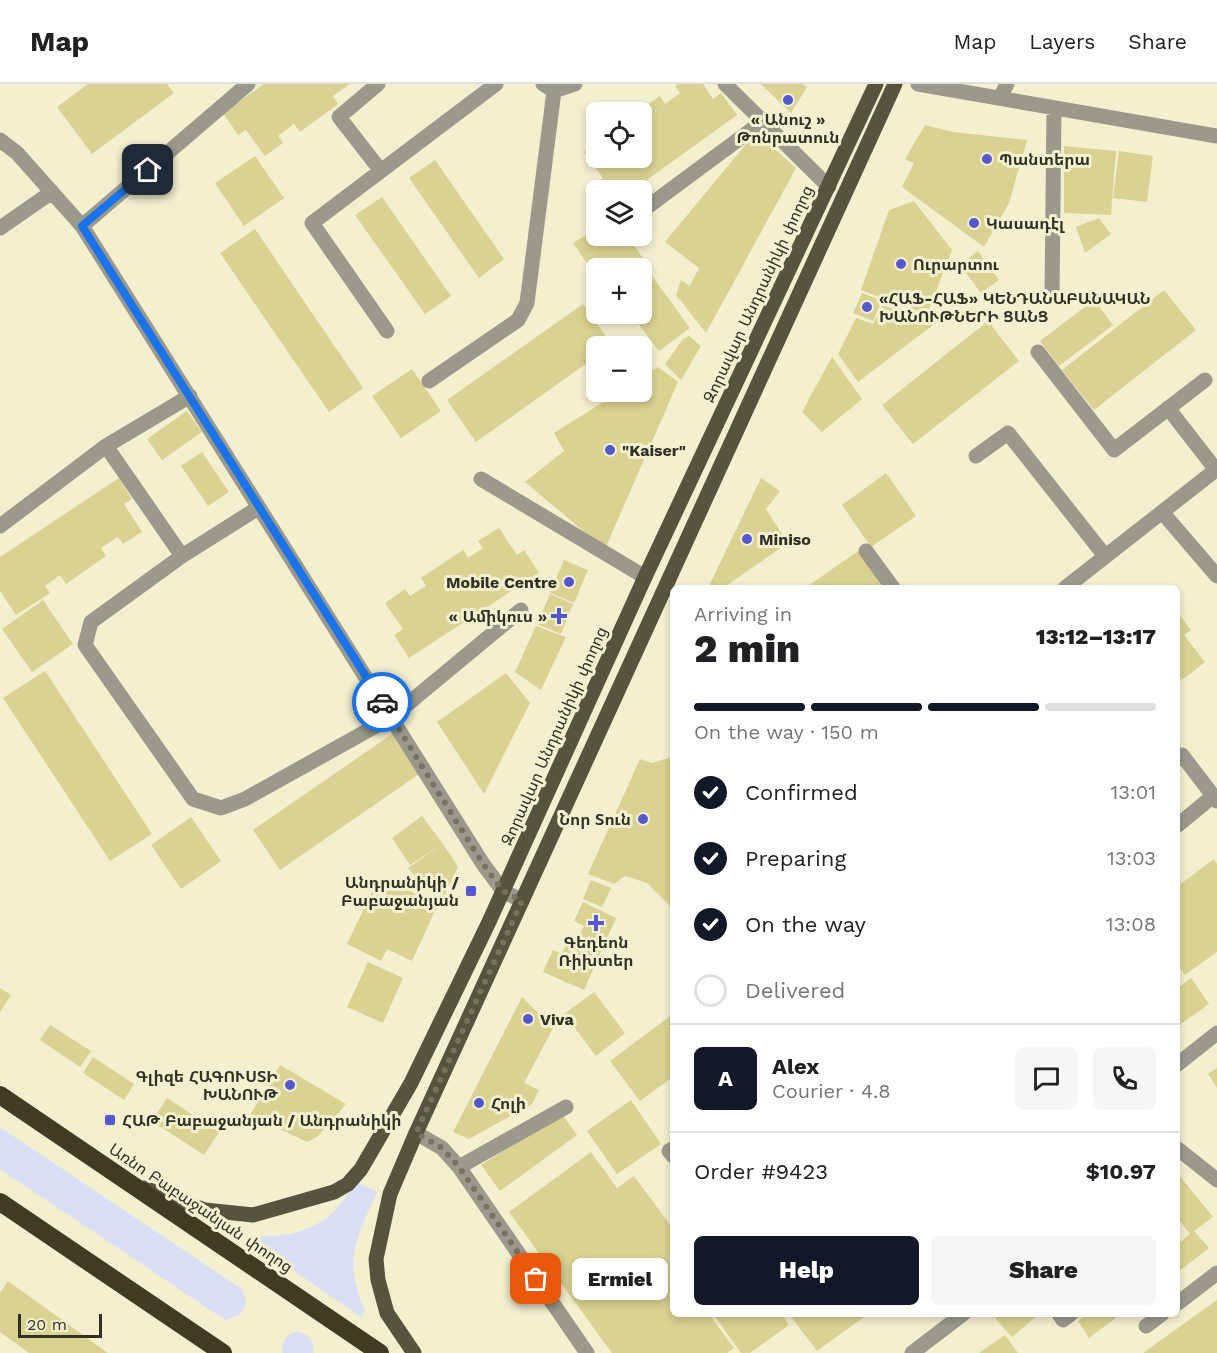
<!DOCTYPE html>
<meta charset="utf-8">
<style>
:root{--surface:#fff;--page:#f6f6f6;--text:#202124;--muted:#757577;--line:#e0e0e0;--accent:#111827}
body{margin:0;font-family:"Work Sans","Noto Sans Armenian",sans-serif;background:var(--page);color:var(--text);height:100vh;display:flex;flex-direction:column;font-size:22px;white-space:nowrap}
*{box-sizing:border-box;margin:0}
p{font-size:20px;color:var(--muted)}
.icon{flex:none;width:33px;height:33px;fill:none;stroke:currentColor;stroke-width:2;stroke-linecap:round;stroke-linejoin:round}
.map{position:relative;flex:1;overflow:hidden}
.sheet{position:absolute;left:670px;top:501px;width:510px;height:732px;display:flex;flex-direction:column;background:var(--surface);border-radius:9px;box-shadow:0 3px 9px #0003}
.sheet>*{flex:none}
.buttons{position:absolute;left:586px;top:18px;display:grid;gap:12px}
.buttons a{display:grid;place-items:center;width:66px;height:66px;border-radius:9px;background:var(--surface);box-shadow:0 3px 9px #0003;font-size:30px}
.scale{position:absolute;left:18px;bottom:15px;width:84px;box-sizing:border-box;padding-left:6px;border:3px solid #313024;border-top:0;font-size:16px;line-height:21px;white-space:nowrap;color:#313024;-webkit-text-stroke:4px #f3f0d0;paint-order:stroke}
.pin{position:absolute;display:grid;place-items:center;width:51px;height:51px;color:#fff;margin:-26px;border-radius:12px;box-shadow:0 3px 9px #0006}
.courier{position:absolute;display:grid;place-items:center;width:60px;height:60px;margin:-30px;border:4px solid #1a73e8;border-radius:50%;background:#fff;color:#222;box-shadow:0 2px 8px #0007}
.bubble{position:absolute;height:42px;border-radius:9px;background:var(--surface);box-shadow:0 3px 9px #0003;font-size:20px;font-weight:800;line-height:42px;text-align:center}
.headline em{font-style:normal;font-weight:800}
.headline div{display:flex;flex-direction:column-reverse}
.headline{display:flex;align-items:center;justify-content:space-between;height:102px;padding:0 24px}
h1{font-size:39px;font-weight:800;line-height:45px}
.bar{display:grid;grid-template-columns:repeat(4,1fr);gap:9px 6px;align-content:center;height:72px;padding:0 24px}
.bar i{height:8px;border-radius:4px;background:var(--line)}
.bar .current{background:var(--accent)}
.bar p{grid-column:span 4}
.line{display:flex;align-items:center;gap:15px;padding:0 24px;border-top:2px solid var(--line)}
.line div{flex:1}
.round{display:grid;place-items:center;flex:none;width:63px;height:63px;border-radius:9px;background:var(--page)}
ol{padding:0 24px;list-style:none}
li{display:flex;align-items:center;gap:18px;height:66px}
li p{margin-inline-start:auto}
li .icon{padding:6px;border-radius:50%;background:var(--accent);color:#fff;stroke-width:4}
li:last-child{color:var(--muted)}
li i{width:33px;height:33px;border:3px solid var(--line);border-radius:50%}
.button{display:flex;gap:12px;margin-top:auto;padding:12px 24px}
.button a{flex:1;height:69px;border-radius:9px;background:var(--accent);color:#fff;font-size:24px;font-weight:800;line-height:69px;text-align:center}
.button a+a{background:var(--page);color:var(--text)}
header{display:flex;align-items:center;gap:36px;box-sizing:border-box;height:84px;padding:0 30px;background:var(--surface);border-bottom:2px solid var(--line)}
header strong{font-size:28px}
nav{display:flex;gap:33px;margin-inline-start:auto;font-size:21px}
.map>svg:first-child{display:block}
</style>
<header>
<strong>Map</strong>
<nav><a>Map</a><a>Layers</a><a>Share</a></nav>
</header>
<div class="map">
<svg width="1217" height="1269" viewBox="0 0 1217 1269">
<rect width="100%" height="100%" fill="#f3f0d0"/>
<!-- grass -->
<path fill="#dbdff5" d="M0,1043L243,1206L246,1220L239,1231L225,1236L0,1085Z
M357,1098L377,1108C356,1156 343,1175 365,1227L361,1233L253,1159L258,1152C285,1154 318,1146 337,1124C344,1116 350,1106 357,1098Z
M295,1248C308,1248 315,1256 313,1269H283C281,1258 286,1252 295,1248Z"/>
<!-- building -->
<path fill="#d9d292" d="M88,0H167L174,9L92,70L57,23Z
M264,0H350L333,12L338,20L300,48L294,40L278,52L283,59L265,72L246,46L238,51L223,29Z
M678,0H703L713,15L721,9L737,31L633,106H599L595,100L603,94L584,68L597,58V74H642V28H637L660,12L665,20L680,9L675,2Z
M761,0H802L807,3L791,29Z
M925,41L953,48L1027,56L1009,119L984,163L902,103L914,79L905,75Z
M756,48L796,84L706,249L676,211L681,196L690,202L699,184L665,158Z
M1064,62L1116,67L1111,131L1064,129Z
M1119,67L1153,72L1147,118L1113,114Z
M255,72L284,114L244,142L215,99Z
M435,76L504,175L479,194L409,94Z
M382,113L451,212L425,230L355,131Z
M914,117L952,166L927,231L861,206L889,126Z
M1099,134L1111,150L1085,169L1076,143Z
M597,144V152H627L643,174L628,184H597V194L573,159Z
M255,145L363,304L329,328L220,169Z
M978,167L999,196L981,209L960,181Z
M646,184L690,244L659,267L631,230H642V187Z
M1164,206L1196,246L1094,326L1062,286Z
M862,209L882,217L873,237L853,229Z
M1094,216L1113,241L1059,282L1040,257Z
M583,220L612,261L597,262V272L476,358L447,316Z
M883,221L933,241L858,298L838,270L856,234L873,240Z
M988,237L1019,277L913,360L882,321Z
M689,252L701,262L681,296L665,280L683,255Z
M832,273L862,315L822,348L802,328Z
M658,283L678,298L605,465L525,398L564,367L554,349L619,308H642V293Z
M412,285L441,327L401,354L372,312Z
M187,327L202,348L162,376L147,355Z
M202,368L229,408L208,422L181,382Z
M886,389L916,432L871,463L842,421Z
M119,394L132,415L124,420L142,448L123,460L118,453L101,464L106,472L66,500L60,491L45,502L50,509L16,531L0,507V473Z
M761,394L780,407L766,425L788,459L723,504H708Z
M499,444L517,471L524,466L539,489L409,574L394,551L403,545L385,519L405,505L410,512L426,502L421,494L463,466L468,474L483,464L478,457Z
M861,465L884,504H805Z
M564,476L588,486L574,519L550,509Z
M550,510L573,520L561,550L537,540Z
M43,516L73,560L32,588L2,545Z
M1178,529L1191,546L1184,551L1205,578L1182,596L1178,590Z
M536,542L566,553L541,606L515,588Z
M45,587L152,750L110,777L3,614Z
M506,589L530,619L484,710L437,638Z
M395,648L422,688L280,786L253,746Z
M674,672V826L647,799L625,792L614,800L588,790L640,675L652,679Z
M422,732L443,760L410,781L392,754Z
M191,733L221,777L181,805L151,761Z
M443,760L458,783L443,814L421,800L408,784Z
M1214,775L1217,780V868L1185,891L1178,881V802Z
M379,793L438,820L412,877L387,865L381,877L347,860Z
M591,796L611,804L602,823L583,815Z
M583,818L616,834L584,906L543,888L553,866L562,870L570,851L578,854L584,842L574,837Z
M368,878L403,894L383,939L347,923Z
M1191,894L1209,920L1178,942V904Z
M0,904L11,911L0,928Z
M594,908L625,949L596,972L564,930Z
M522,913L553,944L524,999L539,1006L532,1020L469,1055L453,1048Z
M674,929V992L640,1017L610,977Z
M50,941L91,967L80,983L40,956Z
M93,973L134,1000L124,1016L83,989Z
M280,981L346,1020L317,1053L307,1058L250,1031Z
M1217,984V1004L1208,990Z
M167,1014L219,1048L204,1071L152,1037Z
M631,1016L661,1060L617,1090L587,1047Z
M562,1030L577,1051L500,1107L481,1081Z
M591,1068L617,1104L634,1092L674,1146V1230H709L734,1264L727,1269H612L509,1128Z
M1178,1090L1213,1133L1194,1147L1209,1164L1178,1188V1160L1190,1150L1178,1135Z
M8,1197L108,1269H29L0,1248V1209Z
M1217,1216V1269H1143Z
M713,1230H781L789,1241L750,1269H741Z
M789,1230H868L817,1267Z
M999,1230H1039L1012,1253L995,1234Z
M1087,1230H1121L1089,1254L1078,1237Z
M1005,1251L1018,1269H979Z"/>
<g fill="none" stroke-linecap="round" stroke-linejoin="round">
<!-- minor -->
<path stroke="#9a998c" stroke-width="15" d="M378,0L339,33L381,87
M543,0L554,7L575,0
M725,0L829,103
M918,0L1217,52
M1000,14L1007,0
M0,56L17,69L82,142L483,780L503,807L522,817
M642,127L762,38
M82,142L248,0
M0,144L52,108
M1052,212L1054,24
M387,247L312,139L496,0
M1038,268L1114,366L1205,296
M429,297L518,236L527,219L554,7
M1168,324L1216,386
M106,362L182,472
M976,372L1008,349L1105,472
M481,395L645,493
M258,424L182,472L91,538L85,561L193,715L221,724L245,715L392,633L521,526
M1162,428L1217,492
M0,442L106,362L190,312
M866,467L893,504
M1065,504L1217,385
M1182,671L1217,717
M1178,741L1213,712
M1178,980L1217,949
M416,1049L442,1064L459,1083L587,1269
M674,1064L669,1067L674,1073
M1178,1065L1217,1096
M459,1083L566,1023
M1178,1219L1217,1189
M1059,1230L1063,1236L1071,1230
M1146,1242L1162,1230
M912,1269L963,1230"/>
<!-- major -->
<path stroke="#57543e" stroke-width="15" d="M144,1104L205,1126L253,1131L334,1108L348,1100L361,1085L411,999L488,840L645,493L876,0
M414,1269L387,1229L378,1196L376,1175L390,1110L416,1049L895,0"/>
<!-- highway -->
<path stroke="#3f3c22" stroke-width="18" d="M0,1011L380,1269
M0,1118L223,1269"/>
</g>
<g fill="none" stroke-linecap="round" stroke-linejoin="round">
<!-- done -->
<path stroke="#757360" stroke-width="6" stroke-dasharray="0 10.8" d="M382,618L483,780L503,807L522,817L416,1049L442,1064L459,1083L536,1195"/>
<!-- route -->
<path stroke="#1a73e8" stroke-width="8" d="M148,86L82,142L382,618"/>
</g>
<!-- markers -->
<g fill="#5457ce" stroke="#f3f0d0" stroke-width="2">
<circle cx="788" cy="16" r="6"/>
<circle cx="987" cy="75" r="6"/>
<circle cx="974" cy="139" r="6"/>
<circle cx="901" cy="180" r="6"/>
<circle cx="867" cy="223" r="6"/>
<circle cx="610" cy="366" r="6"/>
<circle cx="747" cy="455" r="6"/>
<circle cx="569" cy="498" r="6"/>
<path d="M556 523h6v6h6v6h-6v6h-6v-6h-6v-6h6z"/>
<circle cx="643" cy="735" r="6"/>
<rect x="465" y="801" width="12" height="12" rx="3"/>
<path d="M593 830h6v6h6v6h-6v6h-6v-6h-6v-6h6z"/>
<circle cx="528" cy="935" r="6"/>
<circle cx="290" cy="1001" r="6"/>
<circle cx="479" cy="1019" r="6"/>
<rect x="104" y="1030" width="12" height="12" rx="3"/>
</g>
<g text-anchor="middle" dominant-baseline="central" stroke-width="6" stroke-linejoin="round" paint-order="stroke">
<!-- poi labels -->
<g font-size="16" font-weight="bold" fill="#313024" stroke="#f3f0d0" text-anchor="start">
<text x="788" y="35" text-anchor="middle">« Անուշ »<tspan x="788" dy="18">Թոնրատուն</tspan></text>
<text x="999" y="75">Պանտերա</text>
<text x="986" y="139">Կասադէլ</text>
<text x="913" y="180">Ուրարտու</text>
<text x="879" y="214">«ՀԱՖ-ՀԱՖ» ԿԵՆԴԱՆԱԲԱՆԱԿԱՆ<tspan x="879" dy="18">ԽԱՆՈՒԹՆԵՐԻ ՑԱՆՑ</tspan></text>
<text x="622" y="366">"Kaiser"</text>
<text x="759" y="455">Miniso</text>
<text x="557" y="498" text-anchor="end">Mobile Centre</text>
<text x="547" y="532" text-anchor="end">« Ամիկուս »</text>
<text x="631" y="735" text-anchor="end">Նոր Տուն</text>
<text x="459" y="798" text-anchor="end">Անդրանիկի /<tspan x="459" dy="18">Բաբաջանյան</tspan></text>
<text x="596" y="858" text-anchor="middle">Գեդեոն<tspan x="596" dy="18">Ռիխտեր</tspan></text>
<text x="540" y="935">Viva</text>
<text x="278" y="992" text-anchor="end">Գլիզե ՀԱԳՈՒՍՏԻ<tspan x="278" dy="18">ԽԱՆՈՒԹ</tspan></text>
<text x="491" y="1019">Հոլի</text>
<text x="122" y="1036">ՀԱԹ Բաբաջանյան / Անդրանիկի</text>
</g>
<!-- street labels -->
<g font-size="16" fill="#313024" stroke="#f3f0d0">
<text transform="translate(758 210) rotate(-65)">Զորավար Անդրանիկի փողոց</text>
<text transform="translate(554 652) rotate(-66)">Զորավար Անդրանիկի փողոց</text>
<text transform="translate(201 1124) rotate(34)">Առնո Բաբաջանյան փողոց</text>
</g>
</g>
</svg>
<div class="buttons">
<a><svg class="icon" aria-label="locate" viewBox="0 0 24 24"><circle cx="12" cy="12" r="6"/><path d="M12 2v4M12 18v4M2 12h4M18 12h4"/></svg></a>
<a><svg class="icon" aria-label="layers" viewBox="0 0 24 24"><path d="M12 4l9 5-9 5-9-5zM3 14l9 5 9-5"/></svg></a>
<a>+</a>
<a>−</a>
</div>
<div class="scale">20 m</div>
<div class="pin" style="left:536px;top:1195px;background:#ea580c"><svg class="icon" aria-label="bag" viewBox="0 0 24 24"><path d="M5 8h14l-1 12H6zM9 8a3 3 0 0 1 6 0"/></svg></div>
<div class="pin" style="left:148px;top:86px;background:#1f2937"><svg class="icon" aria-label="home" viewBox="0 0 24 24"><path d="M3 11l9-7 9 7M6 9v11h12V9"/></svg></div>
<div class="courier" style="left:382px;top:618px"><svg class="icon" aria-label="car" viewBox="0 0 24 24"><path d="M5 17H2v-5l4-1 3-4h7l3 4 3 1v5h-3M9 17h6M6 11h13"/><circle cx="7" cy="17" r="2"/><circle cx="17" cy="17" r="2"/></svg></div>
<div class="bubble" style="left:572px;top:1174px;width:96px">Ermiel</div>
<section class="sheet">
<div class="headline"><div><h1>2 min</h1><p>Arriving in</p></div><em>13:12–13:17</em></div>
<div class="bar"><i class="current"></i><i class="current"></i><i class="current"></i><i></i><p>On the way · 150 m</p></div>
<ol>
<li><svg class="icon" aria-label="check" viewBox="0 0 24 24"><path d="M5 12l5 5 9-10"/></svg>Confirmed<p>13:01</p></li>
<li><svg class="icon" aria-label="check" viewBox="0 0 24 24"><path d="M5 12l5 5 9-10"/></svg>Preparing<p>13:03</p></li>
<li><svg class="icon" aria-label="check" viewBox="0 0 24 24"><path d="M5 12l5 5 9-10"/></svg>On the way<p>13:08</p></li>
<li><i></i>Delivered</li>
</ol>
<div class="line" style="height:108px"><b class="round" style="background:var(--accent);color:#fff">A</b><div><b>Alex</b><p>Courier · 4.8</p></div><a class="round"><svg class="icon" aria-label="chat" viewBox="0 0 24 24"><path d="M4 5h16v11H9l-5 4z"/></svg></a><a class="round"><svg class="icon" aria-label="phone" viewBox="0 0 24 24"><path d="M5 4h4l2 5-3 2q2 4 5 5l2-3 5 2v4C11 20 4 13 5 4z"/></svg></a></div>
<div class="line" style="height:78px"><div>Order #9423</div><b>$10.97</b></div>
<div class="button"><a>Help</a><a>Share</a></div>
</section>
</div>
